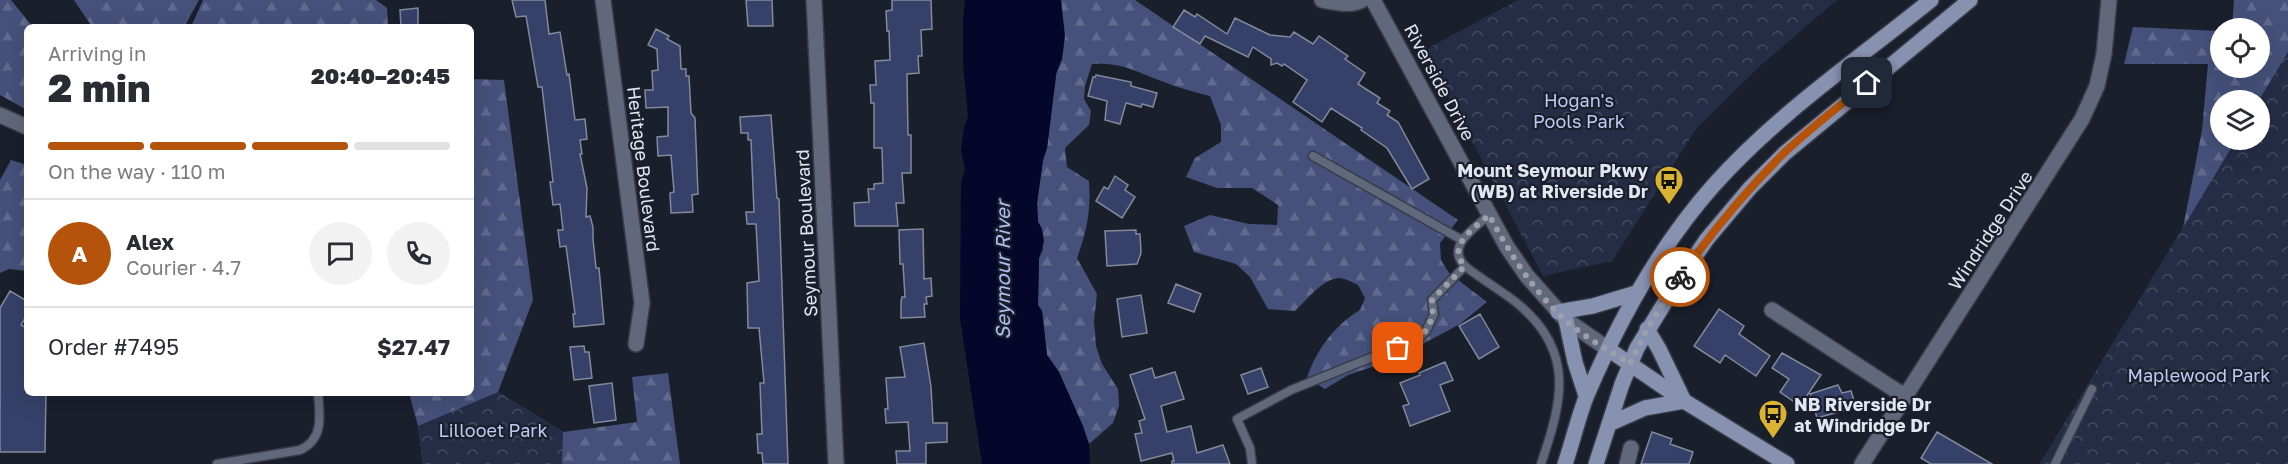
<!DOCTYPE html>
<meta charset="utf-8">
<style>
:root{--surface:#fff;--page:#f2f2f3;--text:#2b2b33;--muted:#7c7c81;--line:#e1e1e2;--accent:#b45309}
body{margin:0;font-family:"Golos Text",sans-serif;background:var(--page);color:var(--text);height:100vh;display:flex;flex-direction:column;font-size:22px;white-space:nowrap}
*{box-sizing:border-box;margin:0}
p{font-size:20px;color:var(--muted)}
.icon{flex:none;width:33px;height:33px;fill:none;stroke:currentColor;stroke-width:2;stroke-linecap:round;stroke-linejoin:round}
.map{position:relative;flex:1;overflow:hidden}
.side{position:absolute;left:24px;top:24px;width:450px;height:372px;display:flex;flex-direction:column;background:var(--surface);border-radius:9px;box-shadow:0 6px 24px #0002}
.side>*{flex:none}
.controls{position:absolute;left:2210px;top:18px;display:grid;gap:12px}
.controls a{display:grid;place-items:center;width:60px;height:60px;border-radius:50%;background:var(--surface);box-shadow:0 6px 24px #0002;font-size:30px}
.pin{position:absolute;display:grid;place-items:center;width:51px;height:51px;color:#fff;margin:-26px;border-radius:12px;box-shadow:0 3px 9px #0006}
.courier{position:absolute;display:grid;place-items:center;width:60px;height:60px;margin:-30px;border:4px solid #b45309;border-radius:50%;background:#fff;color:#222;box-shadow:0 2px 8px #0007}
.summary em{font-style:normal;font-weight:800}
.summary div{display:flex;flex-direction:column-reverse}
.summary{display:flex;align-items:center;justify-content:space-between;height:102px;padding:0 24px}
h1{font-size:39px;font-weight:800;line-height:45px}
.bar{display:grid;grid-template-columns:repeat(4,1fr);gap:9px 6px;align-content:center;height:72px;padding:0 24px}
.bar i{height:8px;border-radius:4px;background:var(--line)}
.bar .active{background:var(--accent)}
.bar p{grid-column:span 4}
.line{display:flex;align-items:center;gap:15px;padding:0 24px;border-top:2px solid var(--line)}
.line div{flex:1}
.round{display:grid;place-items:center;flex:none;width:63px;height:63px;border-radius:32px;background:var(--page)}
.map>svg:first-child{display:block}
</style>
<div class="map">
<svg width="2288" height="464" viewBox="0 0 2288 464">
<defs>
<pattern id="forest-firs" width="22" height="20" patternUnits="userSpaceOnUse" patternTransform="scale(1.5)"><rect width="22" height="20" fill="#45517a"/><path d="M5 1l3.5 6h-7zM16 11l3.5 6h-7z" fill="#606a8d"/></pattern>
<pattern id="park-crowns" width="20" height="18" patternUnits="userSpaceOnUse" patternTransform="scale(1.5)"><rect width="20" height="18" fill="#252d46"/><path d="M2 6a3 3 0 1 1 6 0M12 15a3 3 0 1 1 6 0" fill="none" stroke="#444b61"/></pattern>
</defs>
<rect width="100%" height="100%" fill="#1a1f2c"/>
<!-- forest -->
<path fill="url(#forest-firs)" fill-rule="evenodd" d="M0,0H11L33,27H27V110L0,95Z
M74,0H199L184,27H92Z
M203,0H376L387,8L388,27H191Z
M1061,0H1135L1458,220L1440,243L1441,260L1449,273L1487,302L1460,324L1393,360L1348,375L1325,389L1307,378C1316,350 1335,325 1360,310L1365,298L1358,285C1352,282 1345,278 1339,278C1322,279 1307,300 1295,311L1268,309L1250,277L1236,264L1194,252L1184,226L1210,215L1249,224L1277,225L1278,205L1252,188H1217L1186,177L1195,158L1221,142V125L1210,96C1194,92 1179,88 1164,82C1136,72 1123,62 1092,64L1085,86L1084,99L1091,111L1089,125L1065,148L1067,167L1089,181C1091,211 1087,230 1077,258L1097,294L1094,321L1096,346L1102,364L1118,389L1119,406L1113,423L1089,444L1059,372L1047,355L1042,311L1038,305L1039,258L1043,250L1042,229L1038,222L1037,203L1043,160L1047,148L1055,85L1062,25Z
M2234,0H2288V464H2040L2183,228L2202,130L2208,64H2124L2133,27L2220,31V68H2259V28H2232ZM2220,100H2259V140H2220Z
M471,79L504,80L533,300L498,392L563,432L637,422L632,377L668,373L680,464H423L418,426L409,393H471Z
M11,160L27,165V271L9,269L0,273V180Z"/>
<!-- park -->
<path fill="url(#park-crowns)" d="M1518,0H1837L1760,66L1696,129L1612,261L1543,276L1426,54L1430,47Z
M2288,52V464H2040L2236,140H2259V100Z
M498,392L563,432L562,464H423L418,426Z"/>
<!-- water -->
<path fill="#040729" d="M965,0H1061L1065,36L1062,59L1056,74L1047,148L1043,160L1037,203L1038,222L1042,229L1044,241L1039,258L1038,305L1042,311L1047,355L1059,372L1083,426L1089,444L1090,464H982L960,318L961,183L965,169L961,150L964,128L968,117L963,62V20Z"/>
<!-- building -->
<path fill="#364169" stroke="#83899a" stroke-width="1.5" d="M512,0H545L549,34L560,32L567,75L569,74L575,120L585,119L587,139L580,140L582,154H580L587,188L586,217L590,216L593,227V239L596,268H599L604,324L574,327L573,314H575L566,246L560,247L558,230H563L560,204L553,205L550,182H553L542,87H538L526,16L516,17Z
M746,0H772L773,26H748Z
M892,0H931L932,29L921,30L922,56H918L919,73L907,74L908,135H911V173H902L904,203H896L898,226H855L854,203L869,202L868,189H874V184L883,183L882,148H874V103H871L870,85H876L875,61L890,60L889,31H887L886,11L892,10Z
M418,8V27H401L400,10Z
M1184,10L1195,17L1197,14L1227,34L1235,18L1270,35L1290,37L1294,32L1313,44L1319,36L1348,56L1345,59L1365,73L1358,84L1380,98L1377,103L1390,111L1387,115L1398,122L1429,179L1412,189L1387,148L1361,130L1362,128L1331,108L1322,122L1293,102L1307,80L1284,64L1282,66L1277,63L1271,65V59L1253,47L1248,57L1205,36L1200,44L1173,27Z
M656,29L669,36L667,39L680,46L681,69H686V76H689L691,113L695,118L698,194L692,195L693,212L671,213L670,193L674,192L671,155L658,156L657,137L668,136V107L646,108L645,90H653L652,71L658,70L657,49L648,45Z
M1096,75L1131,82V86L1157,93L1153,107L1142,104L1141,107L1126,103L1120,124L1105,120L1107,101L1088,96L1093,77H1095Z
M771,115L777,198L779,199L788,464H763L762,453H758L757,434H762L760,383H764L759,328H748L747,283L759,281L756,224H747L746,212H754L751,140H748V133H741L740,117Z
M1115,176L1128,185L1125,190L1135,197L1122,218L1096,201L1104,187L1108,189Z
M923,229L924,279L931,278L932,296L926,297L927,304H924L925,317L901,318V302L902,297H905L903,264H900L899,230Z
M1136,230V234H1140L1141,253L1137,264L1107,266L1105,231Z
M1176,284L1201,294L1194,312L1168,303Z
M10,291L27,301V315L21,325L27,328V393H46L45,452H0V308Z
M1141,295L1147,333L1122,337L1117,299Z
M1719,309L1744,326L1739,334L1770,356L1756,376L1725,355L1720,363L1694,346Z
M1480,314L1499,347L1479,359L1459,326Z
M924,343L931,387L933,423H947V442L926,443V464H897L896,451H910L908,422L886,423L885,409H888L886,378L905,377L900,347Z
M584,346L585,352H589L592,378L574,380L570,347Z
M1782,353L1821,375L1800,406L1780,392L1789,379L1772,368Z
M1445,362L1453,380L1440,385L1450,411L1410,426L1403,406L1409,404L1400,383L1420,375L1419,373Z
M1152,368L1155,378L1175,372L1184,399L1161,406L1167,432L1191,426L1197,453L1223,445L1230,464H1172V461H1174L1172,453L1141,461L1135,434L1142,433L1139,421L1145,419L1130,375Z
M1261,368L1268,387L1248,394L1241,375Z
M612,383L616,420L594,423L589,386Z
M1838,385L1842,393L1851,391L1856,407L1817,418L1810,394Z
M1652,432L1672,439L1670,444L1693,452L1689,464H1641Z
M1937,432L1992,464H1931L1921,458Z"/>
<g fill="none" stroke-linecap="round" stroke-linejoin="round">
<!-- service casing -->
<g stroke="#363b47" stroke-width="11">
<path id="service" d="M1313,156L1462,240
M1489,215C1475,228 1445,246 1465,266C1482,280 1501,290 1518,304C1576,352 1562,402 1541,464
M217,464L300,450C324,439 320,416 318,393
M1252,464L1250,448L1237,419L1291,390L1385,352L1411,345L1426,331L1434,314L1432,300L1465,266
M2055,464L2092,389"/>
</g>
<!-- minor casing -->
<g stroke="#363b47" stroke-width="18">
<path id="minor" d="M603,0L642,303L636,344
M814,0L836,464
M1322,0C1334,2 1351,7 1362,0
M1373,0L1507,247L1527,276L1566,320L1608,349
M0,115L27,127
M1772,310L1906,397
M1627,464L1631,448
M1862,464L2082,119L2097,86L2104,54L2109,0"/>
</g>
<!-- secondary casing -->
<g stroke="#363b47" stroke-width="18">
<path id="secondary" d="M1558,312L1593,306L1636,293
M1566,320L1575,362L1586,396
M1647,329L1659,349L1684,401
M1608,349L1684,401L1787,464
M1609,424L1645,408L1684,401
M1565,464C1573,441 1578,417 1587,395C1619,320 1659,247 1713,186C1777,114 1857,60 1931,0
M1596,464L1622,384L1637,348L1678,281L1707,239L1750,188L1785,153L1970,0"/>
</g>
<!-- service -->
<use href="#service" stroke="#61687b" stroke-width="8"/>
<!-- minor -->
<use href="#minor" stroke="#61687b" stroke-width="15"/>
<!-- secondary -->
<use href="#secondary" stroke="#8791b0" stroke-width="15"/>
</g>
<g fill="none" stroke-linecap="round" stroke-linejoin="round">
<!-- done -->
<path stroke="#9da0ab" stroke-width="6" stroke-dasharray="0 10.8" d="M1398,348C1422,341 1436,325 1432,300L1465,266C1445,246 1475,228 1489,215C1509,252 1533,291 1565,320C1584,337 1609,350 1630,364L1647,329L1680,277"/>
<!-- route -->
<path stroke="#b45309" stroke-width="8" d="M1680,277C1711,233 1745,192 1783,154C1809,129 1839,107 1867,83"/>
</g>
<!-- icons -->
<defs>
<g id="bus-pin" transform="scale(1.5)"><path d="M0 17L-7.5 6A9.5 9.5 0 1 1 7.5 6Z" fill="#dab333" stroke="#1a1f2c"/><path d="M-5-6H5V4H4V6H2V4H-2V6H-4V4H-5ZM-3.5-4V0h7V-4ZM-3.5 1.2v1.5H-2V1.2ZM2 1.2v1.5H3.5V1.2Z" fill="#111"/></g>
</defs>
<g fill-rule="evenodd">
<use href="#bus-pin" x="1669" y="180"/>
<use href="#bus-pin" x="1773" y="414"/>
</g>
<g text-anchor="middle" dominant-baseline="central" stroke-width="4.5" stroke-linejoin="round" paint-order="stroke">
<!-- street labels -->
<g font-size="18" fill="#e3e6f0" stroke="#1a1f2c">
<text transform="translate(1440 82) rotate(62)">Riverside Drive</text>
<text transform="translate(644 169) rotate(83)">Heritage Boulevard</text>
<text transform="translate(1990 230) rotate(-57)">Windridge Drive</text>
<text transform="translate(806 233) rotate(-93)">Seymour Boulevard</text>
</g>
<!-- park labels -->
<g font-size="18" fill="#bdcbf4" stroke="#1a1f2c">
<text x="1579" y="100">Hogan's<tspan x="1579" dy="21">Pools Park</tspan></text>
<text x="2199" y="375">Maplewood Park</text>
<text x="493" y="430">Lillooet Park</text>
</g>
<!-- poi labels -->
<g font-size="18" font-weight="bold" fill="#e3e6f0" stroke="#1a1f2c" text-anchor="end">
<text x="1648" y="170">Mount Seymour Pkwy<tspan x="1648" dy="21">(WB) at Riverside Dr</tspan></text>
<text x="1794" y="404" text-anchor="start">NB Riverside Dr<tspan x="1794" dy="21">at Windridge Dr</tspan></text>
</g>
<!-- water labels -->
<g font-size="20" font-style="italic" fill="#acbdf4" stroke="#1a1f2c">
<text transform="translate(1002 270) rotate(-90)">Seymour River</text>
</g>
</g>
</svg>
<div class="controls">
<a><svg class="icon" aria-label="locate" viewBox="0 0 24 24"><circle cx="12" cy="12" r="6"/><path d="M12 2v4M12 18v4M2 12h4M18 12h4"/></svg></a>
<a><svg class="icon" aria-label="layers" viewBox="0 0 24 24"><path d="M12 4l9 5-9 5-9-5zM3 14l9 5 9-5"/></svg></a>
</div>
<div class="pin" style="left:1398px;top:348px;background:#ea580c"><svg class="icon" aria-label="bag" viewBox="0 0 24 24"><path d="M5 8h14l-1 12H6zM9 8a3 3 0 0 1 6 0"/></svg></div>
<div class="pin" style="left:1867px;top:83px;background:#1f2937"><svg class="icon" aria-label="home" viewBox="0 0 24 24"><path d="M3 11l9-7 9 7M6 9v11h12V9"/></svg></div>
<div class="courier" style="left:1680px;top:277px"><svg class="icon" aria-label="bike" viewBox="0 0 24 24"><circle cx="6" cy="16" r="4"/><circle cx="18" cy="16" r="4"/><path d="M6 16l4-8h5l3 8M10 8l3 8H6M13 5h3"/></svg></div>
<section class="side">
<div class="summary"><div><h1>2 min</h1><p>Arriving in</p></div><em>20:40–20:45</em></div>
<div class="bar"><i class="active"></i><i class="active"></i><i class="active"></i><i></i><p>On the way · 110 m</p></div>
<div class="line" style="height:108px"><b class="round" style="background:var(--accent);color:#fff">A</b><div><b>Alex</b><p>Courier · 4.7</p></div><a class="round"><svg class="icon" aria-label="chat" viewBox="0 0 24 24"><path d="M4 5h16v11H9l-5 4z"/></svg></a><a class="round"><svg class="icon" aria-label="phone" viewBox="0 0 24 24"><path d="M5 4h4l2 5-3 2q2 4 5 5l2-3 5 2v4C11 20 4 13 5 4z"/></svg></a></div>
<div class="line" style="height:78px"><div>Order #7495</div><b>$27.47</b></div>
</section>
</div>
